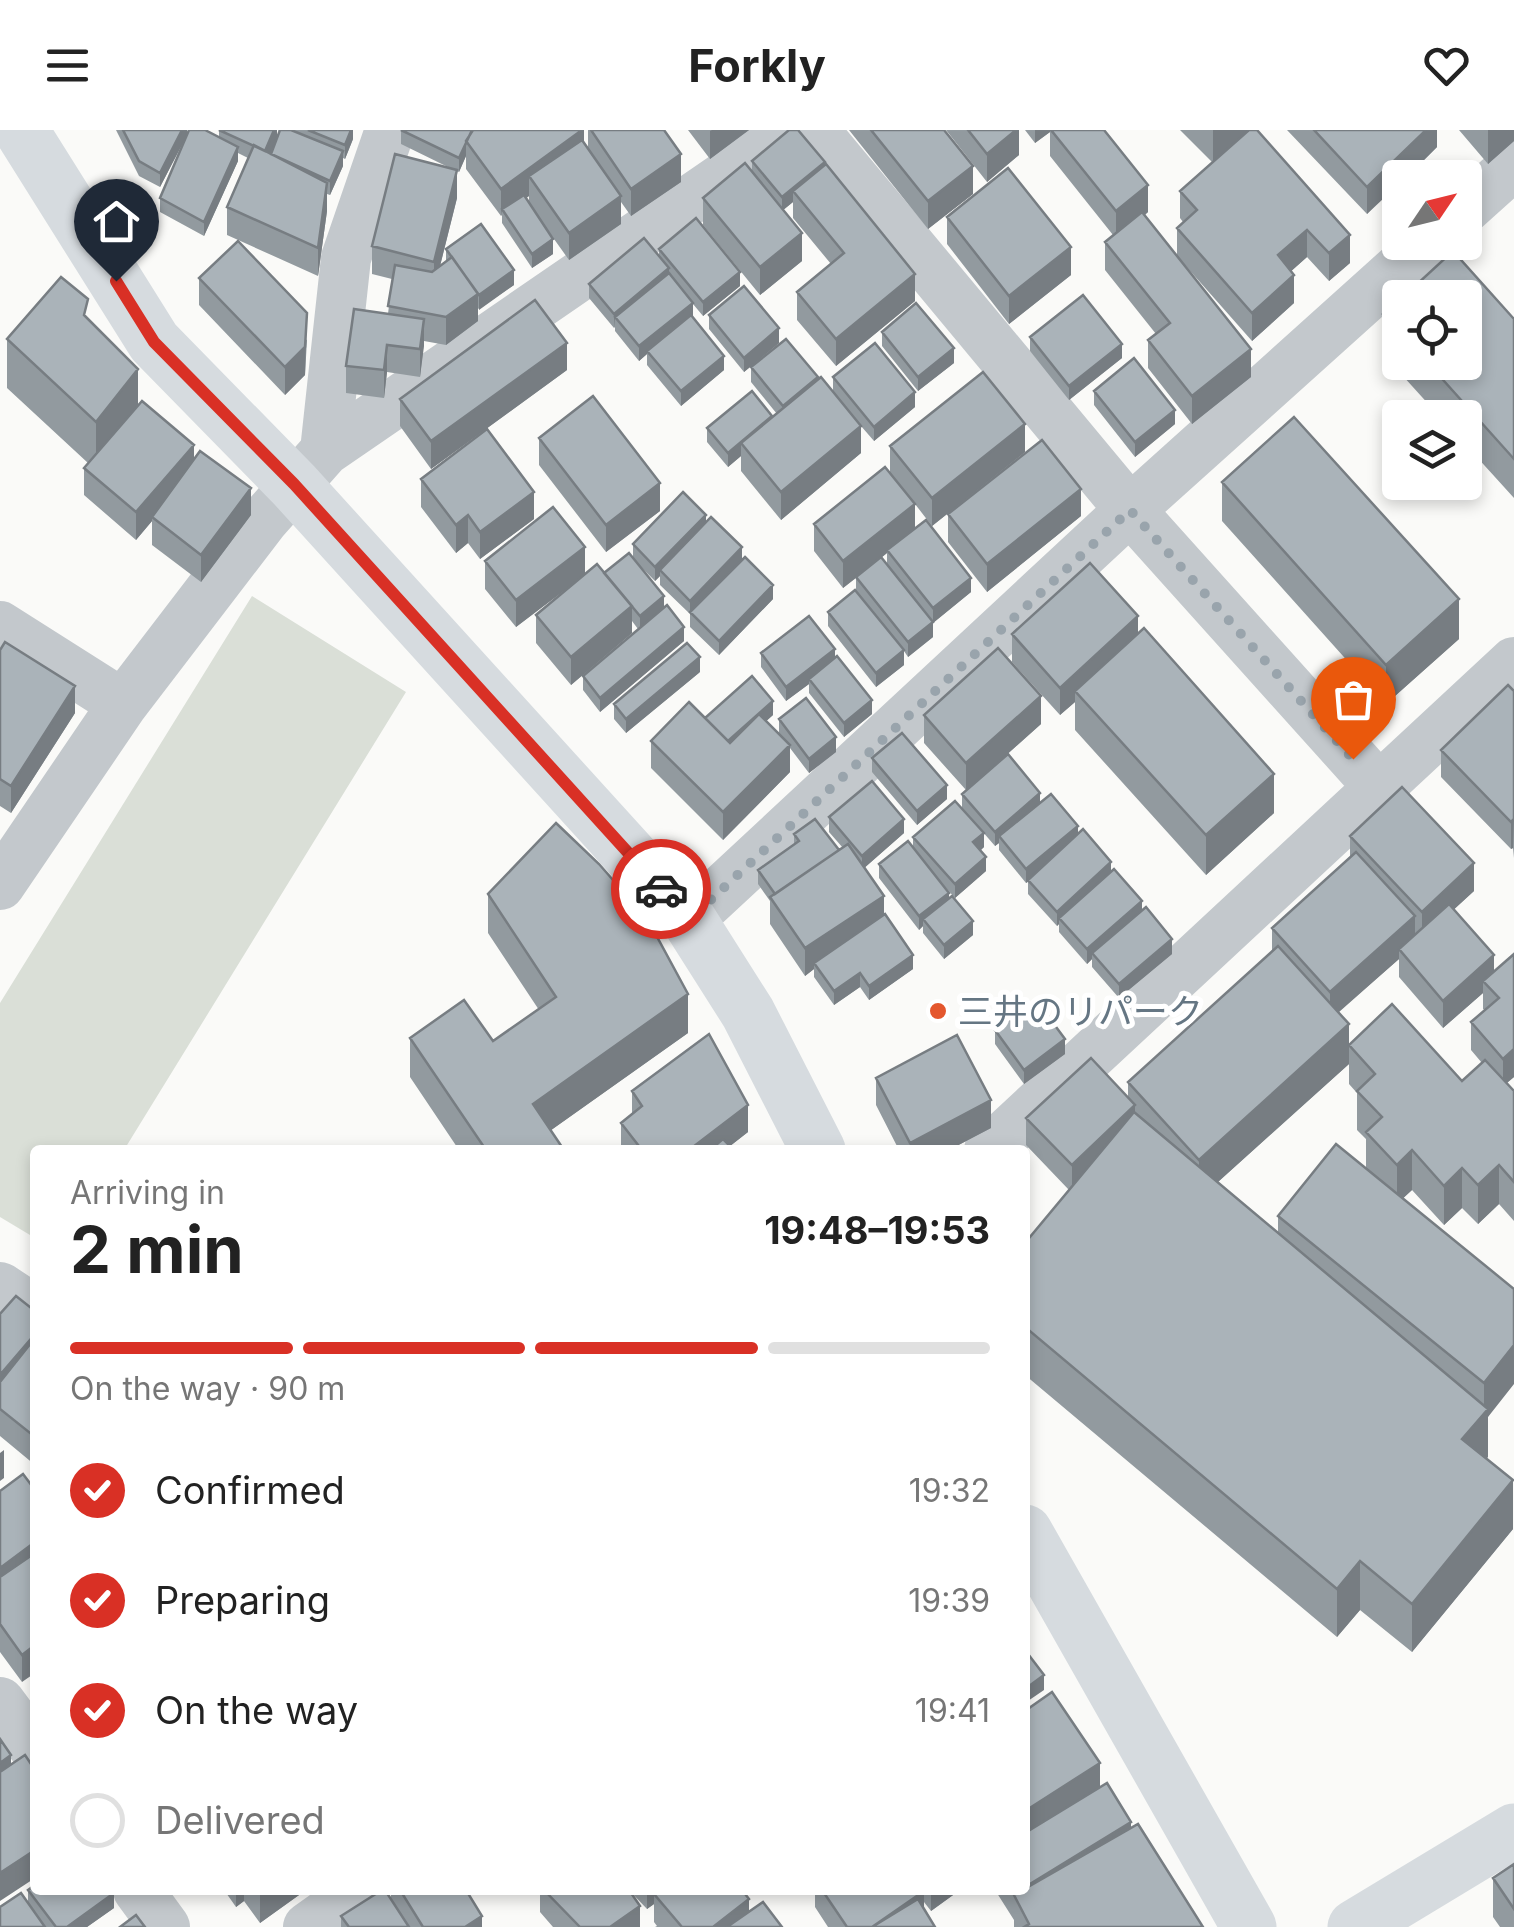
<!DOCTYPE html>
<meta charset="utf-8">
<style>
:root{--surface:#fff;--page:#f6f6f6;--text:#222;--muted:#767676;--line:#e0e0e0;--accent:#d93025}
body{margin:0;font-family:Inter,"Noto Sans JP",sans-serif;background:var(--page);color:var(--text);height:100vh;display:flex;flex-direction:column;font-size:38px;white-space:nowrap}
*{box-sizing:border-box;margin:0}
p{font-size:32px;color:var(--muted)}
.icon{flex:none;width:55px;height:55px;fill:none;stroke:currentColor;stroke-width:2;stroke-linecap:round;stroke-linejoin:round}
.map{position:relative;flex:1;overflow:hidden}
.drawer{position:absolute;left:30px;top:1015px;width:1000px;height:750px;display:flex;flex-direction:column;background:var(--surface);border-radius:10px;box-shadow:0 5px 15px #0003}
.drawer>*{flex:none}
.needle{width:65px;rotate:55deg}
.fabs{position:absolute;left:1382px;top:30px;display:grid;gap:20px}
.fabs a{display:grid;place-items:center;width:100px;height:100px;border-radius:10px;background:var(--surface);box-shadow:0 5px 15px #0003;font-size:50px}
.pin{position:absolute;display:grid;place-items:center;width:85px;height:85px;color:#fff;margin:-102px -42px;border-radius:50% 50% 50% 0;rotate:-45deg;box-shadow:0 0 10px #0007}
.pin .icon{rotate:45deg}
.courier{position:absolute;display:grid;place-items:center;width:100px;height:100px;margin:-50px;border:8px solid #d93025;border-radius:50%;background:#fff;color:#222;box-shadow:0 2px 12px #0007}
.head em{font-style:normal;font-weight:700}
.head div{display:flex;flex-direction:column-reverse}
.head{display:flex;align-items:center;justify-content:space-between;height:170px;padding:0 40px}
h1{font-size:65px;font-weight:700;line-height:75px}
.bar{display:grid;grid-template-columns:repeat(4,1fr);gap:15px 10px;align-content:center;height:120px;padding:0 40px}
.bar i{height:12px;border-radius:8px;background:var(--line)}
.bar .selected{background:var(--accent)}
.bar p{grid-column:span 4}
ol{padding:0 40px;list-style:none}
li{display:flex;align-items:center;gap:30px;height:110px}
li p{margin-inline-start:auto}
li .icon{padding:10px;border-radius:50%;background:var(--accent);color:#fff;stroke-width:4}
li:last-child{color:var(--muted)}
li i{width:55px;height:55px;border:5px solid var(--line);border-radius:50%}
header{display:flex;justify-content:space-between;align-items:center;height:130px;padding:0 40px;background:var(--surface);font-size:45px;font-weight:700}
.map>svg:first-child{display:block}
</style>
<header><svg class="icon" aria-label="menu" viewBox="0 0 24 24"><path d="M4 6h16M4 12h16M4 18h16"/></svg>Forkly<svg class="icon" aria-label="heart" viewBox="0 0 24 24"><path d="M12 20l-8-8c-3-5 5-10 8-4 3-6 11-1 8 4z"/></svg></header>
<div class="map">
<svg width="1514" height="1797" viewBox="0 0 1514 1797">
<rect width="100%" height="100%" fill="#fafaf8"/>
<!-- grass -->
<path fill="#dadfd7" d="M252,466L406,562L124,1020H35V1108L0,1087V873Z"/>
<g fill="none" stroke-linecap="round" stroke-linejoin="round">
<!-- street -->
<path stroke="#c3c8cc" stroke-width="50" d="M814,0L1130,380L1378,656
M1465,79L1514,35
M325,321L725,46L785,0
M0,496L123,574
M0,755L123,574L263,391L325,321L346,128L390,0
M689,790L1130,380L1428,112
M989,1020L1514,532
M0,1157L35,1180
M0,1572L35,1619
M138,1760L165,1797
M308,1797L360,1760"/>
<!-- secondary -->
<path stroke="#d6dbdf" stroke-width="55" d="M21,0L154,212L294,355L689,790L748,883L818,1020
M1025,1402L1249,1797
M1355,1797L1514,1701"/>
</g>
<!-- wall -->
<path fill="#929a9f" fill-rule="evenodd" d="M116,0H187V5L160,57L139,46Z
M219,0H277V8L280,2L278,0H353V9L345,29L343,28V36L330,65L327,64V81L318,146L227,105V77L248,28L238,23V31L204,106L160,82V68L219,7Z
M401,0H584V13L588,18V0H664L681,52L631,86L621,72V94L569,130L529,74V66L526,68L553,124L532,138L502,93V85L501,86L466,39V26L459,42L457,41V68L440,136L446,132V119L514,155L478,179V191L446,215L424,211L420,247L387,242L384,268L346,263V236L388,184L392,149L372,144V116L452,39L401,14Z
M688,0H749L710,29Z
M849,0H944L973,64L928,99Z
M946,0H1019V25L987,52Z
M1025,0H1104L1148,82L1144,86L1251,247L1192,294L1148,238V210L1156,204L1105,140V112L1113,105L1050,26V2L1035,13Z
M1180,0H1257L1350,133L1329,151L1307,127L1291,141L1294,173L1252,211L1177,126V98L1183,92L1180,88V61L1212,32Z
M1287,0H1437V17L1406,48H1400L1367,84Z
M1459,0H1514V11L1488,34Z
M752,31L825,35L915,171L836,236L797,190V162L831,134L793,88V72L783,80L802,131L760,165L703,95V68L752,41Z
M947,87L1071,145L1009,194L947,114Z
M659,119L740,156L703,186L693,174V187L724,240L681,276L647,235V224L639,231L615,201V197L614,198L589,168V154L659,126Z
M199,148L307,210L305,245L285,265L199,175Z
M1400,169V232H1465L1514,189V368L1465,314V288H1441L1383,224V184Z
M709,185L779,213L744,242L709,199Z
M88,188L138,276L251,385L201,452L152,415V391L136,410L84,365V338L88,333L7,258V209Z
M882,202L954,233L918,261L882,216Z
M1030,207L1122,228L1069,270L1030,221Z
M751,237L818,250L833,261V247L915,277L874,311L861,296V323L781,390L741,341V326L728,337L707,312V298L772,288L777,284L751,252Z
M567,240L431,339L400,296V269Z
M1094,261L1175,294L1135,327L1094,275Z
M539,308L660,381L606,422L539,335Z
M890,316L1025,322L932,396L915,374V399L971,462L933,493V507L908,527L904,521V535L876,557L828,496V482L856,461V448L843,458L814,421V394L890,343ZM887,423V435L881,428Z
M421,349L534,389L480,429L468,413L456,423L421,377Z
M1222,352L1459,509L1386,574L1222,391Z
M948,384L1081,386L987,462L948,412Z
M706,392L742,430L773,469L719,525L690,497V484L660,455V446L655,451L637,433L684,511L600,582L583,560V546L638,499L632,491V503L571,555L536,513V485L577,450L516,497L485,459V431L585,444L604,443L633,427V414Z
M1138,503L1274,683L1206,745L1075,600V572L1060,585L1012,532V504Z
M0,520L75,583L11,683L0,676Z
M761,523L835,528L872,584L844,607L809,563V554L786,571L761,537Z
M700,542L626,603L614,589V574Z
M1514,561V728L1513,718L1511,719L1441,647V620Z
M773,585L766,591L779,603V589L836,622L809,643L790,618V642L723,710L651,638V611L705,588Z
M924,585L1041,594L983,646L1040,673L1078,704L1111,741L1172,824L1119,868L1092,837V829L1087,834L1059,802V794L1057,796L1028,764V752L1026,753L999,720V713L995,716L962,678V664L966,660L924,613Z
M872,628L947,669L917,695L872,642Z
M829,687L904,703L864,738L884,785L913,839L869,870L860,857L834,875L814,847V839L805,846L770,794V771L758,754V740L794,715V704L839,720L843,718L829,702Z
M1350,706L1474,761L1454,779L1494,841L1514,824V947L1507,953L1514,961V1091L1499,1074L1478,1094L1462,1078L1444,1095L1412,1060L1403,1068L1514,1159L1488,1287L1486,1329L1513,1399L1412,1522L1360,1480L1337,1507L1025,1245V1113L1069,1060L1026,1015V988L1128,967V952L1272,822V798L1350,727ZM1399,829V847L1443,898L1483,863V879L1485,880L1471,892V920L1482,933L1462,951L1349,915L1338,882ZM1349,934V954L1357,963V1000L1366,1009V1038L1278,1086V1103L1218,1052Z
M913,707L984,717L980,721L986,741L955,768L936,747L973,805L944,829L923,803V796L919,800L879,748V734L913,718Z
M488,764L688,903L551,1000L564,1020H459L410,947V908L493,911L539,880L488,803Z
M995,900L1065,924L1024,954L995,914Z
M876,948L991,998L949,1020H899L876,975Z
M632,961L748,1002L730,1016L734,1020H621V993L632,985Z
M35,1181V1335L0,1306V1184Z
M23,1344L22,1552L0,1522V1361Z
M1100,1657L1131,1698L1203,1797H1014V1790L995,1760H1025Z
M1514,1734V1797H1500L1493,1787V1748Z
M28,1760L114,1778L87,1797H0L28,1773Z
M224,1760H306L260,1793L244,1771L236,1777Z
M391,1760H466L482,1797H341V1786L391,1769Z
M540,1760H629L640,1797H553L540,1782Z
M629,1760H742L749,1782L782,1797H655L657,1796L654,1792V1774L647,1779Z
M815,1760H960L931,1781L924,1772V1779L935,1797H828L815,1777Z"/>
<!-- shaded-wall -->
<path fill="#777d82" d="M182,0H187V5L160,57V43Z
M274,0H277V8L265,36V21Z
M351,0H353V9L345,29V15Z
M582,0H584V26L529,46V66L505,83L502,79L501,86V59Z
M712,0H749L710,29V1Z
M1016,0H1019V25L987,52V24Z
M1035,0H1050V2L1035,13Z
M1213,0H1253L1213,34Z
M1426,0H1437V17L1406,48H1400V53L1367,84V57Z
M1488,0H1514V11L1488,34Z
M466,12V26L459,42V28Z
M238,17V31L204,106V92Z
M343,21V36L330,65V51Z
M681,24V52L631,86V59Z
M825,32V46L793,61V72L782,81V67Z
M973,36V64L928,99V71Z
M457,40V68L434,160V132Z
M327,53V81L318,146V118Z
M1148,55V82L1116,108V81Z
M621,66V94L569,130V103Z
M1307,100V127L1278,153V125Z
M802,103V131L760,165V137Z
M1350,105V133L1329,151V123Z
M553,109V124L532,138V124Z
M1071,117V145L1009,194V166Z
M669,138V153L615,187L614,198V184Z
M514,140V155L479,180V165Z
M740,142V156L703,186V172Z
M915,144V171L836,236V209Z
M1294,145V173L1252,211V183Z
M478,164V191L446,215V187Z
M693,173V187L647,221V224L639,231V216Z
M307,183L305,245L285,265V237Z
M424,189V216L420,247V219Z
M779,198V213L744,242V228Z
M567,213V240L431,339V311Z
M1122,214V228L1069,270V256Z
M387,215V242L384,268V240Z
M954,218V233L918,261V247Z
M1251,219V247L1192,294V266Z
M724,226V240L681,276V261Z
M138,239V288L96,341V292Z
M818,247V261L783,291V276Z
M915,262V277L874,311V297Z
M1175,280V294L1135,327V312Z
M772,286V300L741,313V326L728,337V323Z
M1025,294V322L932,396V368Z
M861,296V323L781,390V362Z
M194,315V343L152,387V391L136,410V382Z
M660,353V381L606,422V395Z
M251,358V385L201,452V425Z
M1081,359V386L987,462V434Z
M534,362V389L480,429V402Z
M915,374V401L887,420V423L843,458V431Z
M468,385V413L456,423V395Z
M706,385V399L660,440V446L655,451V437Z
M585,417V445L516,497V470Z
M742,417V432L690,485V471Z
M971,448V462L933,493V507L908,527V512L933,492V478Z
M773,455V469L719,525V511Z
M664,466V480L640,500V486Z
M1459,469V509L1386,574V535Z
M632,476V503L571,555V527Z
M1138,486V514L1075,561V572L1060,585V558Z
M684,497V511L600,582V568Z
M835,519V534L809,549V554L786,571V557Z
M904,520V535L876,557V543Z
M700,527V542L626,603V589Z
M75,556V583L11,683V656Z
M1041,566V594L966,661V633Z
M872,570V584L844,607V593Z
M773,571V585L724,629V615Z
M836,607V622L809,643V629Z
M790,615V642L723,710V682Z
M1274,644V683L1206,745V705Z
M947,655V669L917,695V681Z
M1040,663V678L999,706V713L995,716V702Z
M904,689V703L862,740V726Z
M1514,689L1513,718L1511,719V692Z
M1078,696V710L1026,753V739Z
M984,703V717L973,727V712Z
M986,727V741L955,768V754Z
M1111,732V746L1059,788V794L1057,796V782Z
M1474,733V761L1422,809V782Z
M949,763V777L923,789V796L919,800V786Z
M884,766V794L814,833V839L805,846V818Z
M1142,771V785L1092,823V829L1087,834V819Z
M1415,786V814L1399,819V829L1330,890V862Z
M973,791V805L944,829V815Z
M1172,809V824L1119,868V854Z
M913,825V839L869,870V856Z
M1494,825V852L1483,851V863L1443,898V871Z
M860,843V857L834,875V861Z
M688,864V903L533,1013V974Z
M1349,894V934L1199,1069V1030Z
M1065,909V924L1024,954V940Z
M1514,919V947L1503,956V929Z
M991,970V998L949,1020H910V1013Z
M748,975V1002L725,1020H689Z
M1135,975V1003L1072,1062V1035Z
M1412,1020V1060L1397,1074V1035Z
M1499,1035V1074L1478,1094V1055Z
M1462,1038V1078L1444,1095V1056Z
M35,1204V1218L0,1259V1245Z
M1514,1215V1254L1488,1287V1327L1462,1358V1309L1484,1283V1253Z
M4,1320V1348L0,1351V1323Z
M1513,1350V1399L1412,1522V1474Z
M35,1412V1439L0,1465V1438Z
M1360,1431V1480L1337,1507V1459Z
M35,1515V1543L22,1552V1525Z
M1044,1545V1560L1025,1573V1559Z
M11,1625V1640L0,1647V1633Z
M1100,1633V1660L1025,1709V1681Z
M1131,1692V1720L1015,1766L1020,1760H1025V1757Z
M35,1720V1748L0,1771V1743Z
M236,1760H244V1771L236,1777Z
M267,1760H306L260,1793V1765Z
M647,1760H672L654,1764V1774L647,1779Z
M931,1760H960L931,1781Z
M924,1761V1789L872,1797Z
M114,1763V1778L87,1797H67Z
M749,1769V1797H713Z
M640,1776V1797H610Z
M482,1786V1797H465Z"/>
<!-- building -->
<path fill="#aab3b9" stroke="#777d82" stroke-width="2.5" d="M123,0H182L160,43L139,31Z
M189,0H205L238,17L204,92L160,68Z
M219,0H274L265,21Z
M280,0H291L343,21L330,51L271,24Z
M308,0H351L345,15Z
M401,0H472L459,28Z
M473,0H582L501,59L466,11Z
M591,0H664L681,24L631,59Z
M789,0H798L825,32L782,67L752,31Z
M871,0H944L973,36L928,71Z
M968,0H1016L987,24Z
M1051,0H1104L1148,55L1116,81Z
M1249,0H1257L1350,105L1329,123L1307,100L1278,125L1294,145L1252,183L1177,98L1197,80L1180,61Z
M1314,0H1426L1367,57Z
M582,10L621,66L569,103L529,46Z
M254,15L327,53L318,118L227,77Z
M395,24L457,40L434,132L372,116Z
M745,33L802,103L760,137L703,68Z
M826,34L915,144L836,209L797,162L844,123L793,61Z
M1008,38L1071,117L1009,166L947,87Z
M524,65L553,109L532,124L502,79Z
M1142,82L1251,219L1192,266L1148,210L1170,193L1105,112Z
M696,88L740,142L703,172L659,119Z
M481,94L514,140L479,165L446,119Z
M644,108L669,138L614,184L589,154Z
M238,111L307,183L305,217L285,237L199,148Z
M1453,121L1514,189V329L1427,232H1465V168H1402Z
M452,127L478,164L446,187L388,176L395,135L432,142Z
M669,143L693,173L639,216L615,187Z
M61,147L88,169L84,185L138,239L96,292L7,209Z
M744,156L779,198L744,228L709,185Z
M1083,165L1122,214L1069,256L1030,207Z
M1400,169V203L1383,184Z
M535,170L567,213L431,311L400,269Z
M916,173L954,218L918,247L882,202Z
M354,179L424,189L420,219L387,215L384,240L346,236Z
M691,185L724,226L681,261L647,221Z
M786,209L818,247L783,276L751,237Z
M875,213L915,262L874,297L833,247Z
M1134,228L1175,280L1135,312L1094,261Z
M983,242L1025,294L932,368L890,316Z
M821,247L861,296L781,362L741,313Z
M752,261L772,286L728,323L707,298Z
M593,266L660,353L606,395L539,308Z
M142,271L194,315L136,382L84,338Z
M1294,287L1459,469L1386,535L1222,352Z
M487,299L534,362L480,402L468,385L456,395L421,349Z
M1042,310L1081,359L987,434L948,384Z
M200,321L251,358L201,425L152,387Z
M885,337L915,374L843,431L814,394Z
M683,362L706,385L655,437L633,414Z
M553,377L585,417L516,470L485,431Z
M711,387L742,417L690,471L660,440Z
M926,390L971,448L933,478L887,420Z
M629,423L664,466L640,486L604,443Z
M745,427L773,455L719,511L690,482Z
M881,427L933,492L908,512L856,447Z
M1090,433L1138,486L1060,558L1012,504Z
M597,434L632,476L571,527L536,485Z
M855,460L904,520L876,543L828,482Z
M667,475L684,497L600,568L583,546Z
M809,486L835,519L786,557L761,523Z
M1144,498L1274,644L1206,705L1075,561Z
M5,512L75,556L11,656L0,649V520Z
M687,513L700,527L626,589L614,574Z
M998,518L1041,566L966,633L924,585Z
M837,526L872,570L844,593L809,549Z
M752,546L773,571L728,611L705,588Z
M1508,555L1514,561V689L1511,692L1441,620Z
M806,568L836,607L809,629L779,589Z
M689,572L730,613L759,584L790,615L723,682L651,611Z
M902,603L947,655L917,681L872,628Z
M1008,624L1040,663L995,702L962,664Z
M872,651L904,689L862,726L829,687Z
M1402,657L1474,733L1422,782L1350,706Z
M1051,664L1078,696L1026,739L999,706Z
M955,671L984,703L973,712L986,727L955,754L913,707Z
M815,689L839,720L775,764L758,740L799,711L794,704Z
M556,693L599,734L634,774L656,805L688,864L533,974L564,1020H486L410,908L464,870L493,911L556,867L488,764Z
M1083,699L1111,732L1057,782L1028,750Z
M908,711L949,763L919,786L879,734Z
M848,714L884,766L805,818L770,767Z
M1356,722L1415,786L1330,862L1272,798Z
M1114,739L1142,771L1087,819L1059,788Z
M952,766L973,791L944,815L923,789Z
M1449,774L1494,825L1443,871L1399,819Z
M1146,777L1172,809L1119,854L1092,823Z
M885,784L913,825L869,856L860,843L834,861L814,833Z
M1278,816L1349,894L1199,1030L1128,952Z
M1514,824V919L1503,929L1471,892L1499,868L1483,851Z
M1036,870L1065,909L1024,940L995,900Z
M1392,874L1462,951L1485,930L1514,961V1052L1499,1035L1478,1055L1462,1038L1444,1056L1412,1020L1397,1035L1366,1002L1382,987L1357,961L1375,944L1349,915Z
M709,904L748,975L689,1020H642L621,993L642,976L632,961Z
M957,905L991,970L910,1013L876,948Z
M1091,928L1135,975L1072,1035L1026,988Z
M1134,982L1488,1279L1462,1309L1513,1350L1412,1474L1360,1431L1337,1459L1025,1197V1113Z
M723,1009L734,1020H710Z
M1336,1014L1514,1159V1215L1484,1253L1278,1086Z
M16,1166L35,1181V1204L0,1245V1184Z
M35,1208V1307L0,1279V1252Z
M23,1344L35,1360V1412L0,1438V1361Z
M35,1423V1515L22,1525L0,1494V1447Z
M1025,1520L1044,1545L1025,1559Z
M1052,1562L1100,1633L1025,1681V1581Z
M0,1609L11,1625L0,1633Z
M25,1625L35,1640V1720L0,1743V1642Z
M1107,1653L1131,1692L1025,1757V1703Z
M1138,1694L1203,1797H1024L1029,1794L1014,1765Z
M1514,1734V1779L1493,1748Z
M35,1755V1760H112L114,1763L67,1797H56L28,1760Z
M382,1760H385L409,1797H349L341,1786Z
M400,1760H466L482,1786L465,1797H423Z
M544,1760H629L640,1776L610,1797H580Z
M660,1760H742L749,1769L713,1797H682L654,1764Z
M822,1760H923L924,1761L872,1797H847Z
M21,1763L45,1797H0V1777Z
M918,1769L935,1797H872Z
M763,1772L782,1797H727Z
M136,1785L145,1797H120Z"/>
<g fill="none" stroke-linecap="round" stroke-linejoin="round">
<!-- done -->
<path stroke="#99a4ac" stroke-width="10" stroke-dasharray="0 18" d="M661,759L689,790L1130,380L1353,629"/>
<!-- route -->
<path stroke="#d93025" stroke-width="12" d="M116,151L154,212L294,354L661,759"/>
</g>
<!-- markers -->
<circle fill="#e4572e" stroke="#fff" stroke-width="4" cx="938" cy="881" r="10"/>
<g text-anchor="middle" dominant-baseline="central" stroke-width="10" stroke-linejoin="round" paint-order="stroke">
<!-- poi labels -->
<g font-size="35" fill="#657683" stroke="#fff" text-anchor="start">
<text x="958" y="881">三井のリパーク</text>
</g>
</g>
</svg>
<div class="fabs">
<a><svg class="needle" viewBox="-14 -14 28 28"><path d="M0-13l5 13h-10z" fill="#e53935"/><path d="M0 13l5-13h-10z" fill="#767676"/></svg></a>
<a><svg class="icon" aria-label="locate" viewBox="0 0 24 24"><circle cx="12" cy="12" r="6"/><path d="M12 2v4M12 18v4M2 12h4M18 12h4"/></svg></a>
<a><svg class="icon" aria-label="layers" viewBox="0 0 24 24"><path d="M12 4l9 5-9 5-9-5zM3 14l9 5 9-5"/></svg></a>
</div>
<div class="pin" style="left:1353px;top:629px;background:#ea580c"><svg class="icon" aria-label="bag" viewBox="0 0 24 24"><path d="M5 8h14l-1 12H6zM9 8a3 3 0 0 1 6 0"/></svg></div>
<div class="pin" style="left:116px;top:151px;background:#1f2937"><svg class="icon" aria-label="home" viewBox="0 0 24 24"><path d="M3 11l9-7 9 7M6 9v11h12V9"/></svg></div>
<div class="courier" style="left:661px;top:759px"><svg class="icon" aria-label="car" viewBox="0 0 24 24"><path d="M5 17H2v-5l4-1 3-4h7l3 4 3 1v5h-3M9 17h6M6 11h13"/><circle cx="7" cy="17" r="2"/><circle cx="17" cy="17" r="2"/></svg></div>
<section class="drawer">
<div class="head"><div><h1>2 min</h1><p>Arriving in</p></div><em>19:48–19:53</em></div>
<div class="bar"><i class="selected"></i><i class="selected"></i><i class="selected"></i><i></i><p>On the way · 90 m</p></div>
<ol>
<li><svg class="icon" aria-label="check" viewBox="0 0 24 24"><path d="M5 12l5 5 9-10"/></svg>Confirmed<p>19:32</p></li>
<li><svg class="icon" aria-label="check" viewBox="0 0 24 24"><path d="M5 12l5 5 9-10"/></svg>Preparing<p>19:39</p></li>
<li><svg class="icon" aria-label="check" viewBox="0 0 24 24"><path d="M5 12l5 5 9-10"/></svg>On the way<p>19:41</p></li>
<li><i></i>Delivered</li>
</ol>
</section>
</div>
